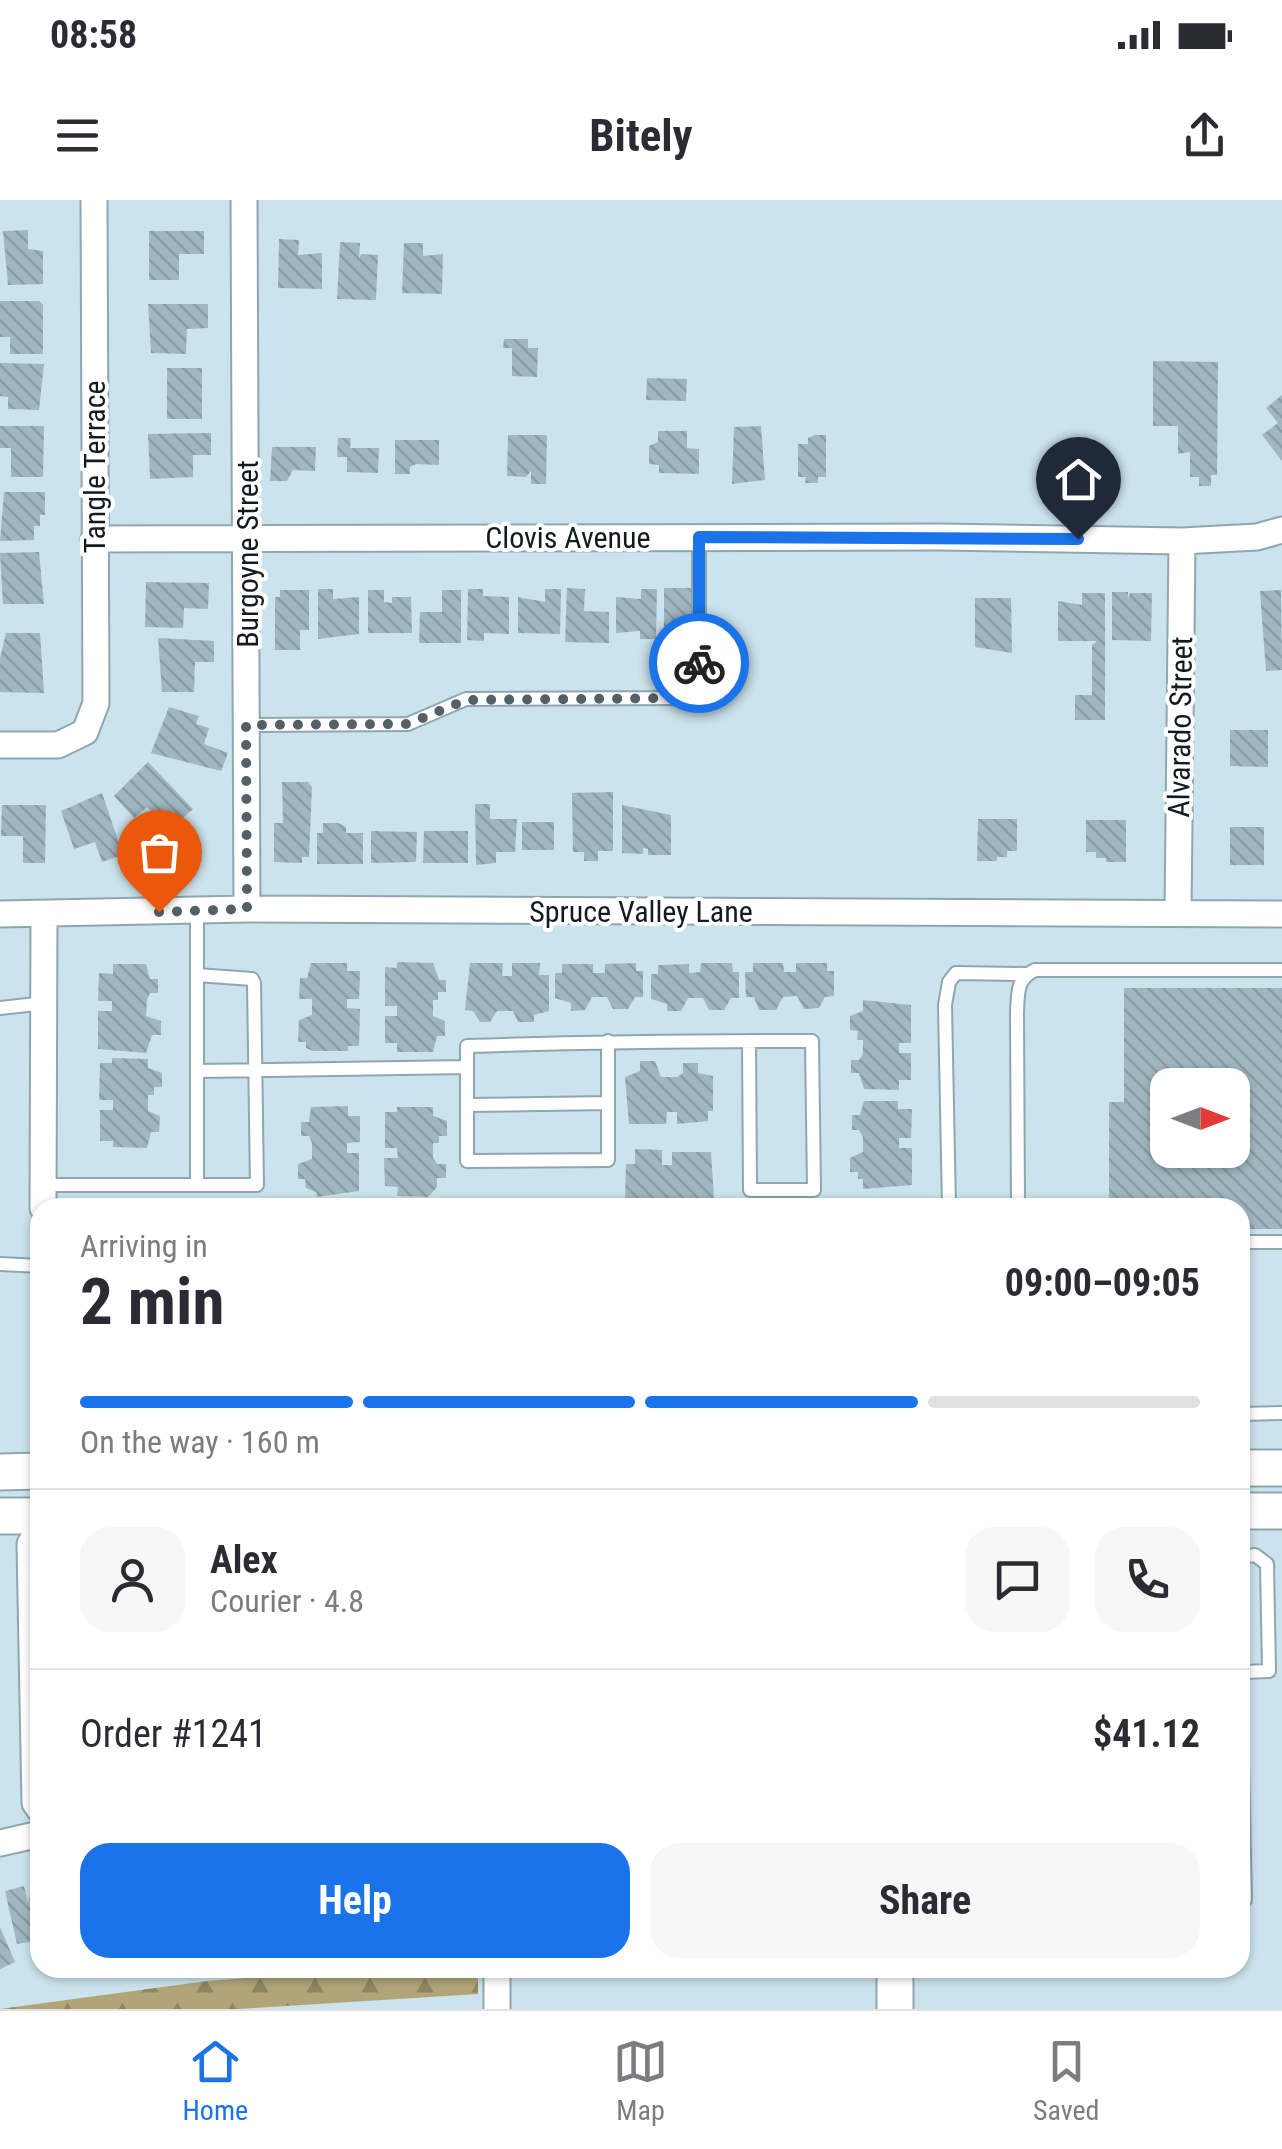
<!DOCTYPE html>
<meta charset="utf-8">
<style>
:root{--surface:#fff;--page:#f7f7f7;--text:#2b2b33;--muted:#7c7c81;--line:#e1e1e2;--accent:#1a73e8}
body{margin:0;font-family:"Roboto Condensed",sans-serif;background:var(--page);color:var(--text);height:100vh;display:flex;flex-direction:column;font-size:38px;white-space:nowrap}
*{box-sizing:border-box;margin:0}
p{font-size:32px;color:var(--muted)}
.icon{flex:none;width:55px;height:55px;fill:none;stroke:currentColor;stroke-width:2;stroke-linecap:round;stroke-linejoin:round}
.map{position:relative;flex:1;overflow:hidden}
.details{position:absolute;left:30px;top:998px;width:1220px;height:780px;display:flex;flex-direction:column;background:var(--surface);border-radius:30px;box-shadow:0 2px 8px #0004}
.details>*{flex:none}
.needle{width:65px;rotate:90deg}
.buttons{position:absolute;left:1150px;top:868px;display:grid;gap:20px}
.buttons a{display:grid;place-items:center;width:100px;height:100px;border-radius:20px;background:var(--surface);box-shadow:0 2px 8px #0004;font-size:50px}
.pin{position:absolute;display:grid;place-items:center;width:85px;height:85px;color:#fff;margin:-102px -42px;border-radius:50% 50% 50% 0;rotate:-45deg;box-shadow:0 0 10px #0007}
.pin .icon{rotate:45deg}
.courier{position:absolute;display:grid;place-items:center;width:100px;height:100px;margin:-50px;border:8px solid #1a73e8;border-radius:50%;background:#fff;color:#222;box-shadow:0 2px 12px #0007}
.head em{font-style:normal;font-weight:700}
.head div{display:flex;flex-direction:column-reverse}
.head{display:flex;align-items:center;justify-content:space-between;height:170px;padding:0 50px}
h1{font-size:65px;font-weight:700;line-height:75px}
.bar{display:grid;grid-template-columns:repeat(4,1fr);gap:15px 10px;align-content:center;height:120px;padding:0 50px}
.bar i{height:12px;border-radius:8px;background:var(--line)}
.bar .on{background:var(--accent)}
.bar p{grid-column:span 4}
.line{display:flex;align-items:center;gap:25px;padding:0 50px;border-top:2px solid var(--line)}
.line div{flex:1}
.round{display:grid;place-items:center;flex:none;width:105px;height:105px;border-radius:30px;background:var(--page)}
.action{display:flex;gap:20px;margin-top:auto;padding:20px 50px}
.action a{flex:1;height:115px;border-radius:30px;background:var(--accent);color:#fff;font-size:40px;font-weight:700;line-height:115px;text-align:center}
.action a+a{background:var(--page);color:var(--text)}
.status{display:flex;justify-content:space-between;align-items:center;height:70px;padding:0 50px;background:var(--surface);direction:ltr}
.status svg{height:28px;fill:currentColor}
header{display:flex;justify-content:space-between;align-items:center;height:130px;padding:0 50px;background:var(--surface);font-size:45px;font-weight:700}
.tabs{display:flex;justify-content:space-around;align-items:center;height:140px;border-top:2px solid var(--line);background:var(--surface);font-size:28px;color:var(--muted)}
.tabs a{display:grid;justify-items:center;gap:5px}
.tabs .on{color:var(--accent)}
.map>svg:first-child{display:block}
</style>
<div class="status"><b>08:58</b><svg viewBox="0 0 49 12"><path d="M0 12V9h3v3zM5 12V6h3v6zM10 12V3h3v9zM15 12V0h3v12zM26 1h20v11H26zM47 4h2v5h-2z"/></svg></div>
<header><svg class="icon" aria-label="menu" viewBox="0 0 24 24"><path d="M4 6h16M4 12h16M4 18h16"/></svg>Bitely<svg class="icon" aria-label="share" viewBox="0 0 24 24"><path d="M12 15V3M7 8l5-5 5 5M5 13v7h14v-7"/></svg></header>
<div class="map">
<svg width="1282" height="1809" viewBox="0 0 1282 1809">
<defs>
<pattern id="forest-firs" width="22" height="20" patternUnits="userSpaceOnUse" patternTransform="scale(2.5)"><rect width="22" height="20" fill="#b0a478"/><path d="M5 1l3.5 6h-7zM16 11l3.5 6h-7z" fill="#8e8562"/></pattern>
<pattern id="building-back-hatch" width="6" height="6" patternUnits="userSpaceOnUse" patternTransform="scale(2.5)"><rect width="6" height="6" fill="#a0b7c1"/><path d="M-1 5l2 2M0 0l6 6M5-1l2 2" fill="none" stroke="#899da5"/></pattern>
</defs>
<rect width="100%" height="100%" fill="#cbe3ed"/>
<!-- forest -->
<path fill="url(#forest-firs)" d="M380,1768H478V1794L238,1809H0L207,1781Z"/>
<!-- building -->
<path fill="url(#building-back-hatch)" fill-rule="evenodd" d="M28,30V49L43,51V84L8,85L3,31Z
M149,31H204V54H179V80H149Z
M279,39L299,40L298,55L322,53V89L278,88Z
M340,42L360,43L359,59L361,54L378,55L376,100L337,99Z
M404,43H423V56L443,54L442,94L402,93Z
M0,101H39L43,105V154H10V137H0Z
M148,104H208V128L187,129L186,154L151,153Z
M504,139H528V148H538L537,177L512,176V148H503Z
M1153,161L1218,162L1217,275H1211V286H1199V277H1190V252L1178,254V226H1153Z
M0,163L44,164L39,210L8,209V197L0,196Z
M167,168H202V219H167Z
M647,178L687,179L686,201L646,200Z
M1282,195V261L1262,235L1278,223L1266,208Z
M0,226H44L43,277H11V248H0Z
M761,226L765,280L732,284L734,227Z
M658,231H687V248L699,249V274L659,273V265L649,264V246L658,242Z
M211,233V255H193V277L150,279L148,234Z
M508,235H547L546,284H531V271L526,277L507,276Z
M815,235H826V277H818V283H805L806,277H798V244H808V238Z
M338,238H351L350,248H379L378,273L347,272V257H337Z
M395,240H439V265L416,264L410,267V274H395Z
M272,247H316L315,271L293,270L287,281H270Z
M4,292H45V315H40V326H34V340L0,341Z
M39,352L44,404H3L0,353Z
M146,382L209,383L208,409L184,408L183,428L145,427Z
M567,388L585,389L584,411L609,412V443L565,442Z
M664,388H693V433H664Z
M318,389H333V399L359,397V434L318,439Z
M468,389H483V396L509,397V434L484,433V441L467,440Z
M545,389H561L560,434L518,433V397L545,402Z
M641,389H657L656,439H640V431L616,433V397L641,399Z
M280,390H309V430H300V450H275V397H280Z
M368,390H384V402L392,403V397H411L412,433H368Z
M442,390H461V443H419L420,412H442Z
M1281,390L1282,470L1266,471L1260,391Z
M1112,392H1128V399L1130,393H1152L1151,441L1112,440Z
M1082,393H1105V520H1075V495H1092V445L1097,441H1058V401L1082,405Z
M975,398H1011L1012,453L975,447Z
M6,433H40L44,493L0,492V458Z
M158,438L214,441V462H195L194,492H162Z
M169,507L199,516L196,524L209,528L204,544L228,553L221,571L151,553Z
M1230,530H1268V567L1230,566Z
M148,562L193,609L175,625L163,611L157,616L147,607L134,618L114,596Z
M282,582H308L312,587L309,657H302V663L274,662V623H283Z
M613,592V651H598V661H584V652H573L572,593Z
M102,593L123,655L102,662L95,642L74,649L61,611Z
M475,604H490V619H517L515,652H496V663L476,665Z
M2,605H46L45,663H23V636H1Z
M622,605L671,615V655H648V649L643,648V654L622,653Z
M978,619H1017V651H1007V657H997V661H977Z
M1086,620H1126V662H1106V658H1096V652H1086Z
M522,622H554V650H522Z
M323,623H338L346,627V633H363V664H317V633H323Z
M1230,627H1264V665H1230Z
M371,631L417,632L416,662L371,663Z
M424,631H468V663H423Z
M397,762L433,763L439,780H446V792H438V800H433V816L445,821V836H437L433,852H397V843H385V816H397V806H385V767L397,768Z
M311,763H347V771H360L359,799H347V808L360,809L359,846H348V851H313L306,848V842H298L299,820L312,815V799H299L300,778H307Z
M470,763H503L502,776H512V763H540L539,775H549V811L534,815V822H518L513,811H497L490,822H480L473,811L465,810Z
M636,763V771H643V797H635L628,809H613L607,797H592L585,810L571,811V803L555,798V773H562V764H593V773H605V764Z
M701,763H732L733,772H739V798H731L724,810H709L703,798H688L681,811H667V804L651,799V774H658V765L689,764V773L700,772Z
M753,763H783L784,772H796V763H827V771H834V796L825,797L819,808L804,809L797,796L783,797L776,810H759L754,797H746L745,772H753Z
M113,764H146L150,779H158V793H150L147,800L146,816L161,821V835H152L146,853L98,849V811H112V801H98L99,773L113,774Z
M1124,788H1282V1029H1240V1008H1125V1001H1109V902H1124ZM1168,885H1232V950H1168Z
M863,800L911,805V843H899V853H911V880H899V890L864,889L859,873H851V860H859L863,854V840H857L858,831L850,830V816L863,811Z
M112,858L148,859V868L162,873V887H154V895H148V911L160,916L159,932H151L147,948L113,947V941H100V910H113V900H99L100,863H112Z
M640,861H655L661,877H677L683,873V863H698V873L713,876V911H708V921L677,924V912H667L666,924H629L625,877L640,871Z
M864,901H898V909H912L911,938H899V948H912V985L863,989V979H858V972H850V958L863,952V937L859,930H852V915H860Z
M348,906V916H360V942L347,943V953H359V991L317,997L316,992L306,988L305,979H298V964L312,959V943L309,936H301V922H309L311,907Z
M397,907H433V916L447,921V936H439V943H433V958L437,964H446V978H437V987L428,997L397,996L398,987L385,986L384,958H398L397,948H385V912H397Z
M635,949L662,950V965H672V952H711L714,998H705V1005L699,1008H684L677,999H625L626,964H635Z
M863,1000H898L911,1008H863Z
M24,1686L28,1704L29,1697L40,1695V1740L17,1744L5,1691Z
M0,1727L15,1762L0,1769Z"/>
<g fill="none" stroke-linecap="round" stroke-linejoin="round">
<!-- lane casing -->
<g stroke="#8fa6af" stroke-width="16">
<path id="lane" d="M246,525L408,524L466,499L689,498L699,463V337
M197,711V871L467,867V846C582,842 697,841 812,841L814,990H750L749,841
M0,808L45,803
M467,867V961L608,960V841
M197,871V985
M467,905L608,903
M43,985H257L254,783L252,779L197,775
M949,1008L945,805L949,782L956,773L1025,774
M1018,1008L1017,813C1018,794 1016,779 1035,770H1282
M1240,1042H1282
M0,1064L40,1066
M1240,1214L1282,1213
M1240,1357L1255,1355L1267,1364L1269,1471L1243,1472
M1240,1472L1245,1700H1240"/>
</g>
<!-- street casing -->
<g stroke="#8fa6af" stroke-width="29">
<path id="street" d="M244,0L247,709
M94,339L941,337L1182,341L1257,337L1282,330
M0,545H58L85,532L96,503L94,0
M1178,713L1182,341
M0,714L247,709L1282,714
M43,1008L44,714
M40,1329L30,1344L35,1603L40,1610
M0,1643L40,1634
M497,1809V1768"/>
</g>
<!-- secondary casing -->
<g stroke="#8fa6af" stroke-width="39">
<path id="secondary" d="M1240,1268H1282
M0,1272L40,1271
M1240,1311H1282
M0,1316H40
M895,1768V1809"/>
</g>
<!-- lane -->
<use href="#lane" stroke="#fff" stroke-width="12"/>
<!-- street -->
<use href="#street" stroke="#fff" stroke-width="25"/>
<!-- secondary -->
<use href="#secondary" stroke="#fff" stroke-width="35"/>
</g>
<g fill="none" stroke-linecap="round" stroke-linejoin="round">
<!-- done -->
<path stroke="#536166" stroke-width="10" stroke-dasharray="0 18" d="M159,712L247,709L246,525L408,524L466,500L689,498L699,463"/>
<!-- route -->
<path stroke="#1a73e8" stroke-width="12" d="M699,463V337L1078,339"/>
</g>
<g text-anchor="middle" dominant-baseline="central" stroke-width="8" stroke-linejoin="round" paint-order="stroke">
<!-- street labels -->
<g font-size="30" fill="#121b1e" stroke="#fff">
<text transform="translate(94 267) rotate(-90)">Tangle Terrace</text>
<text x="568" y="337">Clovis Avenue</text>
<text transform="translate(247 354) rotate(-90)">Burgoyne Street</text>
<text transform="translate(1180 527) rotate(-89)">Alvarado Street</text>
<text x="641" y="711">Spruce Valley Lane</text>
</g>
</g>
</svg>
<div class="buttons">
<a><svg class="needle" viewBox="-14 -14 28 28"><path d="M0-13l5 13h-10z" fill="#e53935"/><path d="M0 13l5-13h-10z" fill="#7c7c81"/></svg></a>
</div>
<div class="pin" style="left:159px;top:712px;background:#ea580c"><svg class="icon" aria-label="bag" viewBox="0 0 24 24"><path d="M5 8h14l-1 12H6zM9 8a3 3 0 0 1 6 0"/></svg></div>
<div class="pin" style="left:1078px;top:339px;background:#1f2937"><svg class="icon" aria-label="home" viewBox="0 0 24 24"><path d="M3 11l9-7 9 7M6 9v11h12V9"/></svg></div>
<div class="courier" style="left:699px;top:463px"><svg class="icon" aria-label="bike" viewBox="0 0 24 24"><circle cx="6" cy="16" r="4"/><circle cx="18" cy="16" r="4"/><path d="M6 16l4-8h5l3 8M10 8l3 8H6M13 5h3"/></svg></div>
<section class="details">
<div class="head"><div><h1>2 min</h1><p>Arriving in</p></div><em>09:00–09:05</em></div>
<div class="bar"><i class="on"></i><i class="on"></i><i class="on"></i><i></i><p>On the way · 160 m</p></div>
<div class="line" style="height:180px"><a class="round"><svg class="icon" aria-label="person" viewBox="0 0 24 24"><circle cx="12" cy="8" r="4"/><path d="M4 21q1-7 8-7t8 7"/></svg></a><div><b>Alex</b><p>Courier · 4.8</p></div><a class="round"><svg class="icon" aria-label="chat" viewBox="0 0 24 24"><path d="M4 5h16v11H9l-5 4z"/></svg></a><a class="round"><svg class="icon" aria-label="phone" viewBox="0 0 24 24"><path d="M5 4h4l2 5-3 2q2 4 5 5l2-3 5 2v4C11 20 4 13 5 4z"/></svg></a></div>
<div class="line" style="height:130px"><div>Order #1241</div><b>$41.12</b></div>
<div class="action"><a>Help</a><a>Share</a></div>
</section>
</div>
<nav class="tabs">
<a class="on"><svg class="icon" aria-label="home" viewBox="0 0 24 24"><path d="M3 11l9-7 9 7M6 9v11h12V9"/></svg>Home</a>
<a><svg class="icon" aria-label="map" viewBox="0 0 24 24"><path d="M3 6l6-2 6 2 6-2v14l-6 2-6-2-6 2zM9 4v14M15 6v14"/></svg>Map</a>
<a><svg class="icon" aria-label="saved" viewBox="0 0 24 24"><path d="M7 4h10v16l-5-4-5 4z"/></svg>Saved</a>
</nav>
